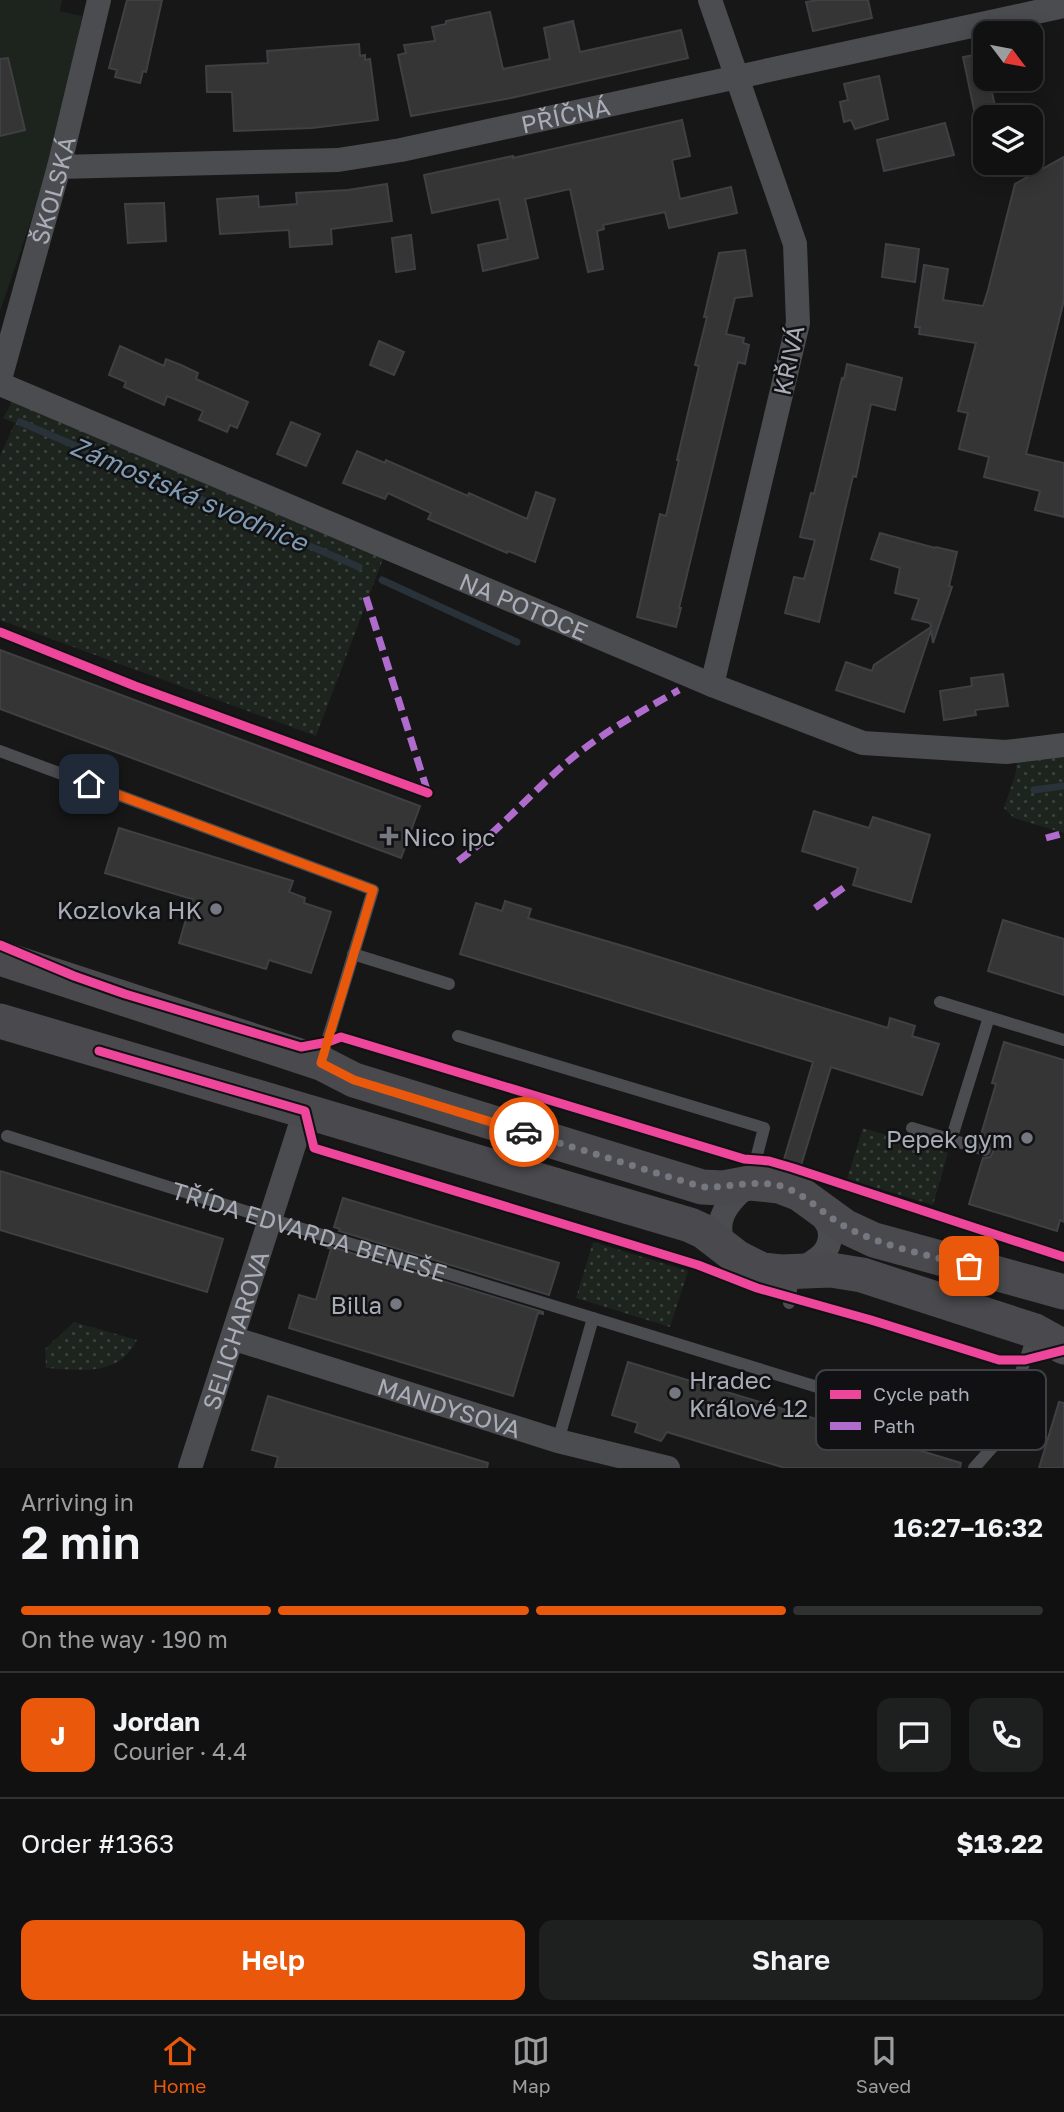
<!DOCTYPE html>
<meta charset="utf-8">
<style>
:root{--surface:#111;--page:#1e1f1f;--text:#f1f3f6;--muted:#9c9d9f;--line:#303131;--accent:#ea580c}
body{margin:0;font-family:"Golos Text",sans-serif;background:var(--page);color:var(--text);height:100vh;display:flex;flex-direction:column;font-size:26px;white-space:nowrap}
*{box-sizing:border-box;margin:0}
p{font-size:23px;color:var(--muted)}
.icon{flex:none;width:38px;height:38px;fill:none;stroke:currentColor;stroke-width:2;stroke-linecap:round;stroke-linejoin:round}
.map{position:relative;height:1468px;overflow:hidden}
.side{display:flex;flex-direction:column;background:var(--surface);flex:1}
.side>*{flex:none}
.needle{width:46px;rotate:122deg}
.controls{position:absolute;left:973px;top:21px;display:grid;gap:14px}
.controls a{display:grid;place-items:center;width:70px;height:70px;border-radius:14px;background:var(--surface);box-shadow:0 4px 18px #0003,0 0 0 2px var(--line);font-size:35px}
.pin{position:absolute;display:grid;place-items:center;width:60px;height:60px;color:#fff;margin:-30px;border-radius:14px;box-shadow:0 4px 10px #0006}
.courier{position:absolute;display:grid;place-items:center;width:70px;height:70px;margin:-35px;border:5px solid #ea580c;border-radius:50%;background:#fff;color:#222;box-shadow:0 2px 9px #0007}
.head em{font-style:normal;font-weight:600}
.head div{display:flex;flex-direction:column-reverse}
.head{display:flex;align-items:center;justify-content:space-between;height:119px;padding:0 21px}
h1{font-size:46px;font-weight:600;line-height:52px}
.bar{display:grid;grid-template-columns:repeat(4,1fr);gap:10px 7px;align-content:center;height:84px;padding:0 21px}
.bar i{height:9px;border-radius:5px;background:var(--line)}
.bar .active{background:var(--accent)}
.bar p{grid-column:span 4}
.line{display:flex;align-items:center;gap:18px;padding:0 21px;border-top:2px solid var(--line)}
.line div{flex:1}
.round{display:grid;place-items:center;flex:none;width:74px;height:74px;border-radius:14px;background:var(--page)}
.action{display:flex;gap:14px;margin-top:auto;padding:14px 21px}
.action a{flex:1;height:80px;border-radius:14px;background:var(--accent);color:#fff;font-size:28px;font-weight:600;line-height:80px;text-align:center}
.action a+a{background:var(--page);color:var(--text)}
.tabs{display:flex;justify-content:space-around;align-items:center;height:98px;border-top:2px solid var(--line);background:var(--surface);font-size:19px;color:var(--muted)}
.tabs a{display:grid;justify-items:center;gap:4px}
.tabs .active{color:var(--accent)}
.map>svg:first-child{display:block}
</style>
<div class="map">
<svg width="1064" height="1468" viewBox="0 0 1064 1468">
<defs>
<pattern id="park-dots" width="8" height="8" patternUnits="userSpaceOnUse" patternTransform="scale(1.75)"><rect width="8" height="8" fill="#1d241e"/><path d="M2 2h.1M6 6h.1" fill="none" stroke="#3b413d" stroke-width="1.8" stroke-linecap="round"/></pattern>
</defs>
<rect width="100%" height="100%" fill="#171717"/>
<!-- green -->
<path fill="#1d241e" d="M0,0H62L60,11L82,16L57,145L0,311Z"/>
<!-- park -->
<path fill="url(#park-dots)" d="M15,397L383,559L316,736L0,620V456L15,423L3,418Z
M1018,756L1064,757V833L1014,818L1004,808L1015,776Z
M863,1128L948,1153L933,1205L847,1179Z
M593,1242L688,1271L670,1327L576,1298Z
M74,1322L137,1340C119,1377 81,1370 46,1368L45,1349Z"/>
<g fill="none" stroke-linecap="round" stroke-linejoin="round">
<!-- stream -->
<path stroke="#2a3239" stroke-width="7" d="M20,422L359,567
M382,580L517,642
M1034,790L1064,786"/>
</g>
<!-- building -->
<path fill="#353536" stroke="#3f4043" stroke-width="2" d="M127,0H162L146,72L143,71L140,83L115,77L117,70L109,68Z
M818,0H868L872,18L813,31L806,2Z
M490,12L503,69L550,59L544,28L573,21L580,52L681,30L688,58L511,98L411,116L398,55L406,53L404,45L435,41L432,27L446,24V21Z
M359,44L360,56L365,55V60L370,59L378,120L312,128L234,131L232,92H207L206,66L268,63L267,51Z
M985,53V79H989L997,115L976,119L963,57Z
M8,58L25,130L0,136V59Z
M879,76L888,119L855,129L851,120L844,122L840,102L848,100L844,84Z
M682,120L690,156L672,160L680,199L731,187L737,213L669,228L665,212L603,225L604,229L597,231L603,269L588,272L570,189L525,199L538,258L483,271L478,245L508,239L499,199L432,213L424,175L513,156V158Z
M945,123L954,155L884,171L877,140Z
M1064,157V300L1026,454L1064,463V517L1035,510L1040,491L984,477L989,457L959,449L968,413L958,411L976,343L919,334L920,327H915L924,265L948,269L943,300L983,306L988,290L1015,184Z
M387,184L392,221L331,229L332,244L290,247L289,230L220,234L217,199L258,196L259,207L297,204L296,193L348,190Z
M164,203L166,241L128,243L125,204Z
M411,235L415,269L396,272L392,238Z
M886,244L919,249L915,282L882,277Z
M745,250L752,296L735,298L726,334L744,338L743,343L749,345L745,364L738,362L679,608H681L676,627L637,617L660,514L666,516L679,460H677L699,366L695,365L707,317H704L719,253Z
M379,341L404,352L394,375L370,365Z
M120,346L164,366L166,359L181,365L198,373L196,379L248,402L237,428L230,425L227,432L199,420L203,411L167,396L164,405L124,387L126,382L109,375Z
M847,364L902,378L895,410L871,404L856,477L853,476L819,622L785,613L794,577L804,579L815,540L800,537L811,493L814,494L842,378L844,379Z
M291,422L320,434L306,466L277,454Z
M357,451L385,463L386,460L468,496L469,493L527,519L536,492L555,499L535,562L508,551L507,553L428,519L431,513L388,493L385,499L343,483Z
M880,533L935,548L936,547L957,552L949,586L952,587L933,643L931,630L904,712L836,690L846,662L872,671L874,665L931,627L930,623L912,619L919,599L895,593L900,568L871,559Z
M0,650L420,806L401,858L0,709Z
M1003,674L1008,706L975,710L976,715L944,720L940,691L972,686L971,678Z
M814,811L869,828L873,817L930,835L911,902L853,885L858,868L802,851Z
M119,828L293,881L289,892L305,898L304,903L331,912L311,973L269,960L266,969L179,943L192,899L105,873Z
M505,901L531,909L528,918L630,948L888,1028L890,1018L915,1026L912,1036L939,1044L922,1095L831,1067L799,1172L782,1166L813,1062L460,954L476,903L502,911Z
M1003,920L1064,939V995L988,971Z
M1004,1042L1064,1060V1222L1060,1220L1057,1231L969,1204L983,1158L990,1157L993,1152L991,1144L980,1138L996,1084L992,1083Z
M0,1171L223,1239L207,1292L0,1230Z
M343,1198L559,1263L549,1295L339,1231L340,1229L334,1227Z
M329,1246L543,1312V1314L538,1313L513,1396L289,1328L299,1295L316,1300L331,1249L328,1248Z
M628,1362L961,1463L960,1468H785L667,1432L661,1441L635,1432L638,1423L612,1415Z
M268,1396L488,1463L487,1468H275L278,1457L252,1450Z
M1059,1402L1064,1403V1468H1039Z"/>
<g fill="none" stroke-linecap="round" stroke-linejoin="round">
<!-- lane -->
<g stroke="#4b4c50" stroke-width="12">
<path d="M0,751L373,890L321,1061"/>
<path d="M353,954L449,984"/>
<path d="M940,1002L1064,1040"/>
<path d="M458,1036L764,1128L750,1182"/>
<path d="M912,1128L985,1150"/>
<path id="s1" d="M7,1136L270,1219L997,1442"/>
<path d="M951,1140L989,1017"/>
<path d="M789,1303L793,1276"/>
<path d="M558,1441L593,1318"/>
<path d="M974,1468L997,1442L1034,1334"/>
</g>
<!-- street -->
<g stroke="#4b4c50" stroke-width="24">
<path d="M710,0L795,244L798,323L712,685"/>
<path id="s2" d="M59,167L338,160L401,150L1064,6"/>
<path id="s3" d="M0,379L59,167L99,0"/>
<path id="s4" d="M0,384L712,685L863,743L1006,752L1064,745"/>
<path d="M729,1251C726,1246 722,1240 721,1235C716,1213 735,1196 750,1183"/>
<path d="M797,1271C814,1262 835,1252 829,1228C827,1222 820,1214 816,1208"/>
<path id="s5" d="M232,1338L558,1441L668,1468"/>
<path id="s6" d="M190,1468L305,1111"/>
</g>
<!-- secondary -->
<path stroke="#4a4a4e" stroke-width="35" d="M0,958L321,1063L354,1080L702,1187L723,1188L750,1183L779,1186L800,1194L844,1226L874,1240L1064,1292
M0,1021L690,1225L703,1231L738,1258L762,1270L781,1272L831,1270L862,1275L1035,1331L1064,1347"/>
<!-- quiet -->
<path stroke="#b06ccc" stroke-width="7" stroke-dasharray="14 7" stroke-linecap="butt" d="M366,597L428,793
M1046,838L1064,833
M458,861C498,832 529,795 566,763C600,734 640,712 679,690
M815,908L846,886"/>
<!-- cycleway casing -->
<g stroke="#111113" stroke-width="13">
<path id="cycleway" d="M0,632L135,686L428,793
M0,945L74,976L125,994L301,1047L328,1042L341,1037L744,1159L769,1161L793,1168L1064,1257
M99,1051L305,1111L314,1148L698,1265L757,1288L871,1320L999,1360H1025L1064,1350"/>
</g>
<!-- cycleway -->
<use href="#cycleway" stroke="#ed469a" stroke-width="9"/>
</g>
<g fill="none" stroke-linecap="round" stroke-linejoin="round">
<!-- done -->
<path stroke="#757880" stroke-width="7" stroke-dasharray="0 12.6" d="M524,1132L702,1187C728,1188 752,1180 777,1185C805,1192 822,1214 846,1227C883,1247 929,1255 969,1266"/>
<!-- route -->
<path stroke="#ea580c" stroke-width="9" d="M89,784L373,890L321,1063L354,1080L524,1132"/>
</g>
<!-- markers -->
<g fill="#757880" stroke="#111113" stroke-width="2.5">
<path d="M385.5 825.5h7v7h7v7h-7v7h-7v-7h-7v-7h7z"/>
<circle cx="216" cy="909" r="7"/>
<circle cx="1027" cy="1138" r="7"/>
<circle cx="396" cy="1304" r="7"/>
<circle cx="675" cy="1393" r="7"/>
</g>
<g text-anchor="middle" dominant-baseline="central" stroke-width="5" stroke-linejoin="round" paint-order="stroke">
<!-- street labels -->
<g font-size="24" fill="#a8adb8" stroke="#111113">
<text stroke="none"><textPath href="#s2" startOffset="511">PŘÍČNÁ</textPath></text>
<text stroke="none"><textPath href="#s3" startOffset="196">ŠKOLSKÁ</textPath></text>
<text transform="translate(788 360) rotate(-78)">KŘIVÁ</text>
<text stroke="none"><textPath href="#s4" startOffset="569">NA POTOCE</textPath></text>
<text stroke="none"><textPath href="#s1" startOffset="317">TŘÍDA EDVARDA BENEŠE</textPath></text>
<text stroke="none"><textPath href="#s6" startOffset="145">SELICHAROVA</textPath></text>
<text stroke="none"><textPath href="#s5" startOffset="228">MANDYSOVA</textPath></text>
</g>
<!-- poi labels -->
<g font-size="24" fill="#a8adb8" stroke="#111113" text-anchor="end">
<text x="403" y="836" text-anchor="start">Nico ipc</text>
<text x="202" y="909">Kozlovka HK</text>
<text x="1013" y="1138">Pepek gym</text>
<text x="382" y="1304">Billa</text>
<text x="689" y="1379" text-anchor="start">Hradec<tspan x="689" dy="28">Králové 12</tspan></text>
</g>
<!-- water labels -->
<g font-size="26" font-style="italic" fill="#7f9bb3" stroke="#111113">
<text transform="translate(189 494) rotate(23)">Zámostská svodnice</text>
</g>
</g>
<!-- legend -->
<rect x="816" y="1370" width="230" height="80" rx="10" fill="#111113" stroke="#3e4045" stroke-width="2"/>
<rect x="830" y="1390" width="31" height="9" fill="#ed469a"/>
<rect x="830" y="1422" width="31" height="8" fill="#b06ccc"/>
<g font-size="19" fill="#a8adb8">
<text x="873" y="1401">Cycle path</text>
<text x="873" y="1433">Path</text>
</g>
</svg>
<div class="controls">
<a><svg class="needle" viewBox="-14 -14 28 28"><path d="M0-13l5 13h-10z" fill="#e53935"/><path d="M0 13l5-13h-10z" fill="#9c9d9f"/></svg></a>
<a><svg class="icon" aria-label="layers" viewBox="0 0 24 24"><path d="M12 4l9 5-9 5-9-5zM3 14l9 5 9-5"/></svg></a>
</div>
<div class="pin" style="left:969px;top:1266px;background:#ea580c"><svg class="icon" aria-label="bag" viewBox="0 0 24 24"><path d="M5 8h14l-1 12H6zM9 8a3 3 0 0 1 6 0"/></svg></div>
<div class="pin" style="left:89px;top:784px;background:#1f2937"><svg class="icon" aria-label="home" viewBox="0 0 24 24"><path d="M3 11l9-7 9 7M6 9v11h12V9"/></svg></div>
<div class="courier" style="left:524px;top:1132px"><svg class="icon" aria-label="car" viewBox="0 0 24 24"><path d="M5 17H2v-5l4-1 3-4h7l3 4 3 1v5h-3M9 17h6M6 11h13"/><circle cx="7" cy="17" r="2"/><circle cx="17" cy="17" r="2"/></svg></div>
</div>
<section class="side">
<div class="head"><div><h1>2 min</h1><p>Arriving in</p></div><em>16:27–16:32</em></div>
<div class="bar"><i class="active"></i><i class="active"></i><i class="active"></i><i></i><p>On the way · 190 m</p></div>
<div class="line" style="height:126px"><b class="round" style="background:var(--accent);color:#fff">J</b><div><b>Jordan</b><p>Courier · 4.4</p></div><a class="round"><svg class="icon" aria-label="chat" viewBox="0 0 24 24"><path d="M4 5h16v11H9l-5 4z"/></svg></a><a class="round"><svg class="icon" aria-label="phone" viewBox="0 0 24 24"><path d="M5 4h4l2 5-3 2q2 4 5 5l2-3 5 2v4C11 20 4 13 5 4z"/></svg></a></div>
<div class="line" style="height:91px"><div>Order #1363</div><b>$13.22</b></div>
<div class="action"><a>Help</a><a>Share</a></div>
</section>
<nav class="tabs">
<a class="active"><svg class="icon" aria-label="home" viewBox="0 0 24 24"><path d="M3 11l9-7 9 7M6 9v11h12V9"/></svg>Home</a>
<a><svg class="icon" aria-label="map" viewBox="0 0 24 24"><path d="M3 6l6-2 6 2 6-2v14l-6 2-6-2-6 2zM9 4v14M15 6v14"/></svg>Map</a>
<a><svg class="icon" aria-label="saved" viewBox="0 0 24 24"><path d="M7 4h10v16l-5-4-5 4z"/></svg>Saved</a>
</nav>
